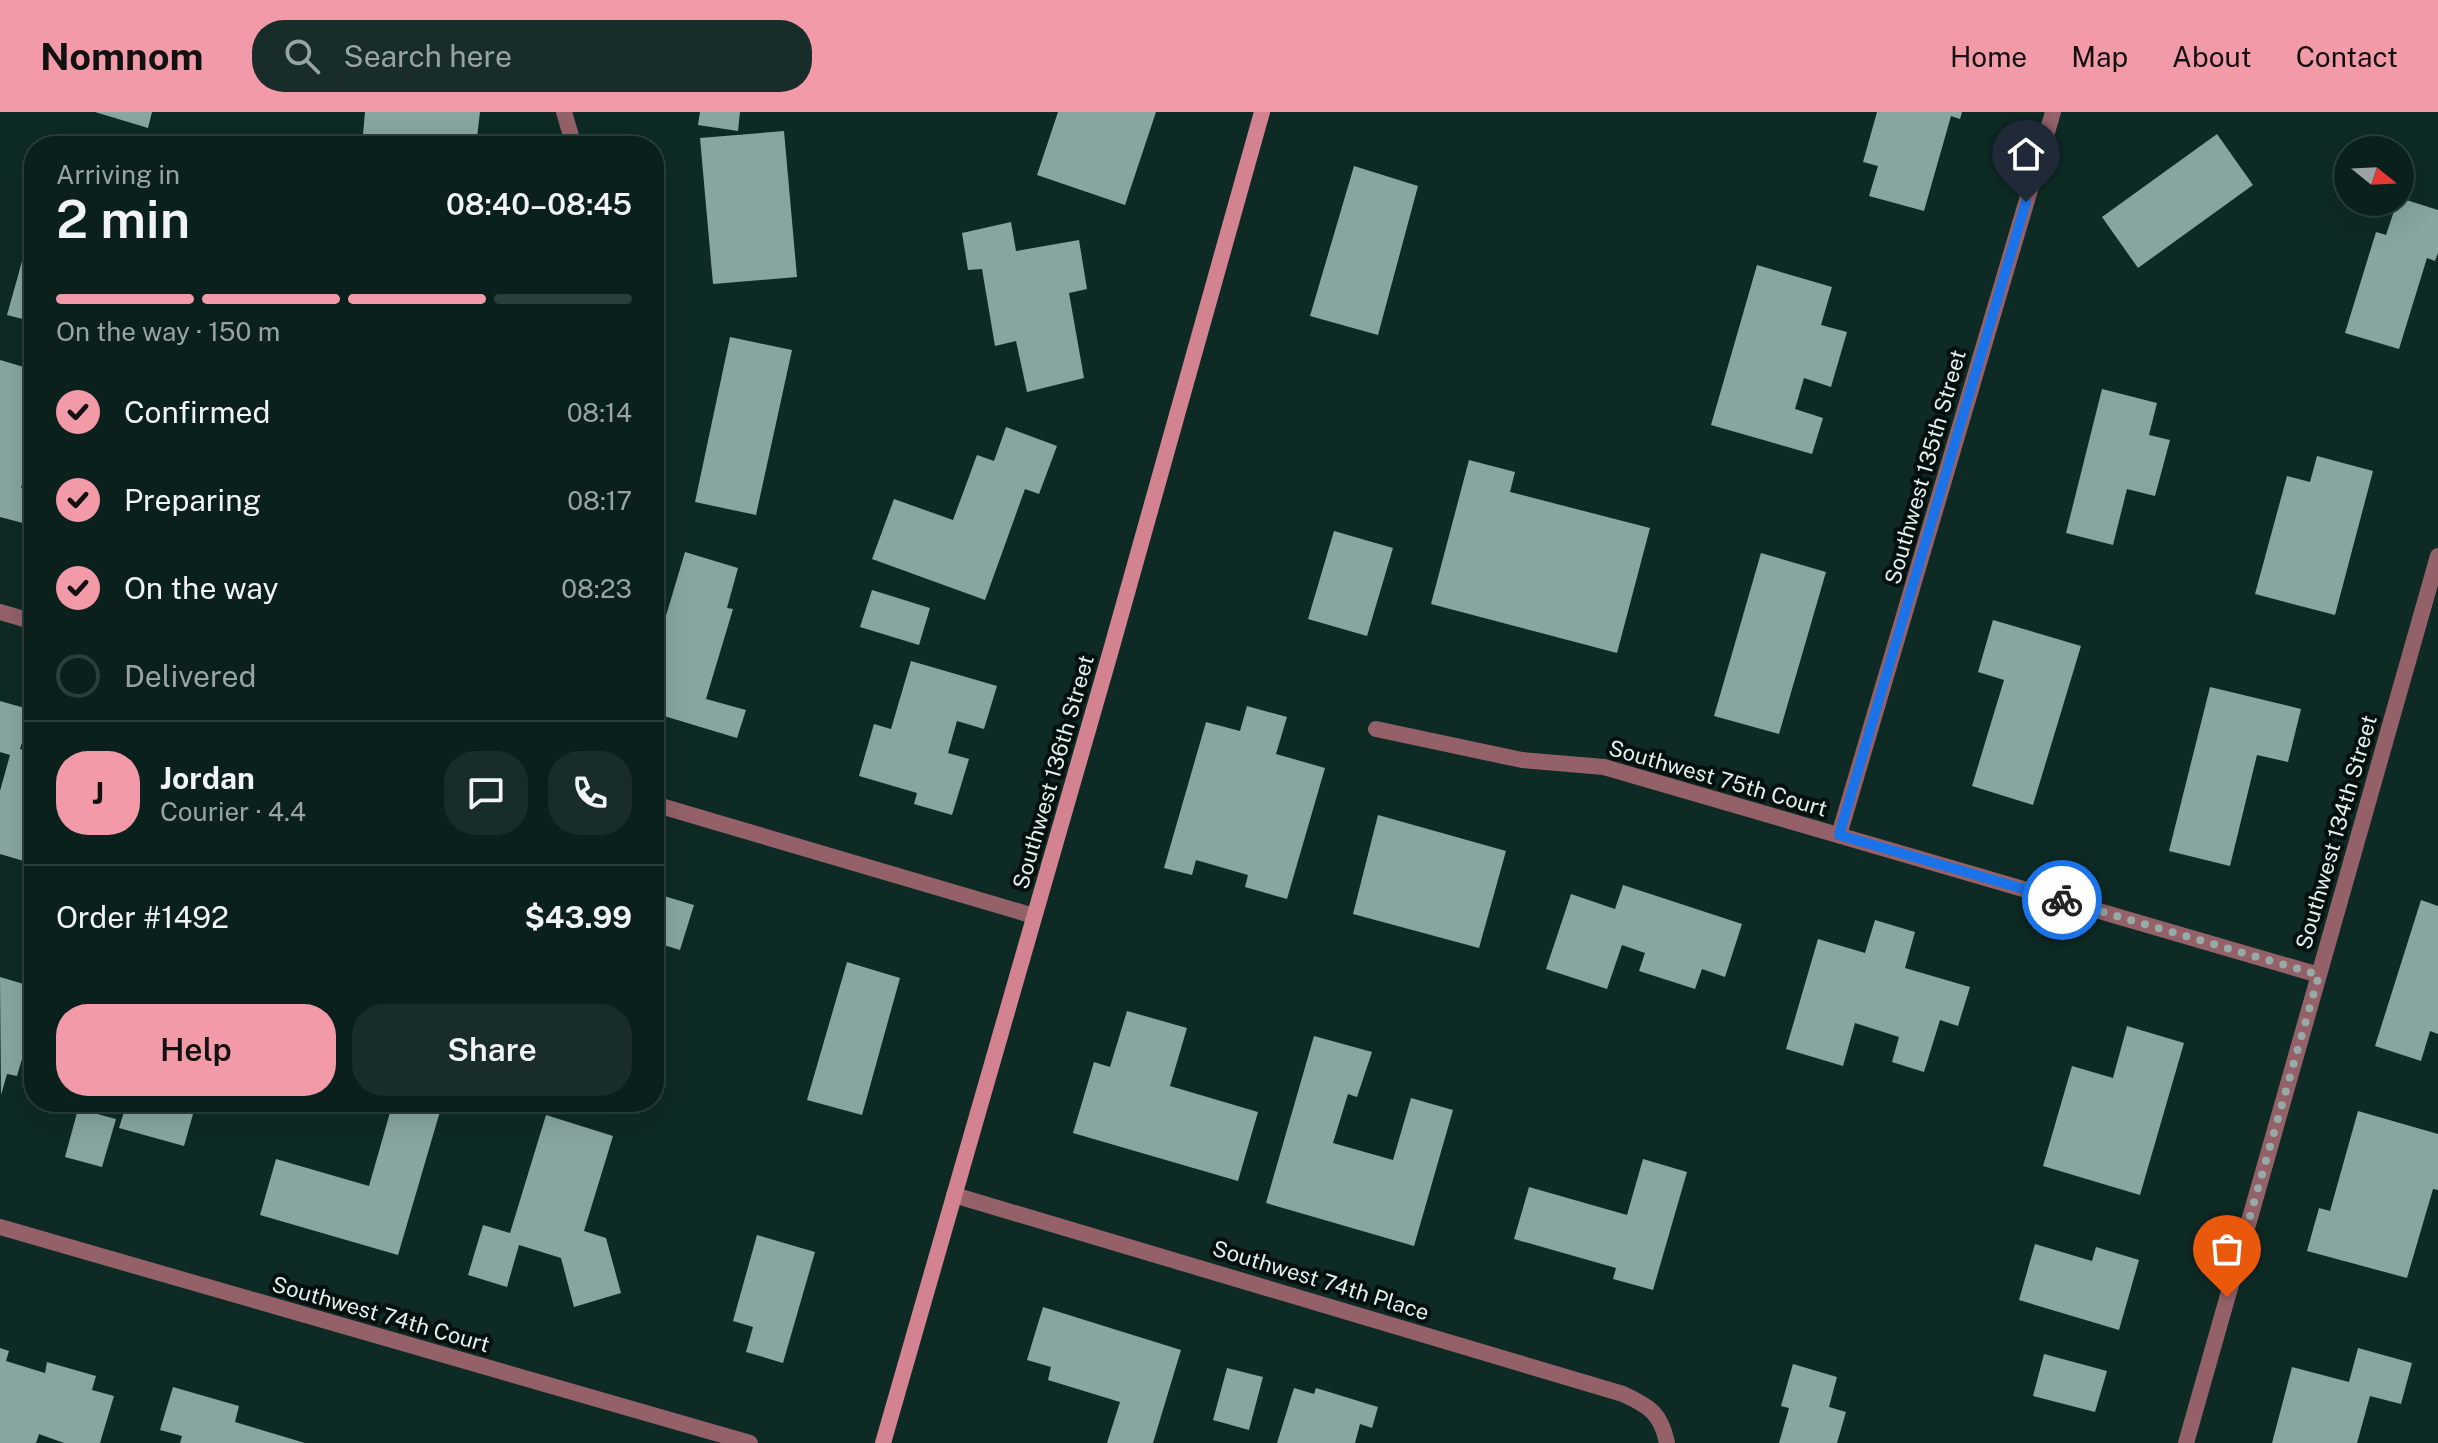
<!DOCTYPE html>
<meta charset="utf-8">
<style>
:root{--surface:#0a201c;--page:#182d29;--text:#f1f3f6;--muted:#99a3a3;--line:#2a3e3b;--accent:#f39aa8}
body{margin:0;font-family:"Public Sans",sans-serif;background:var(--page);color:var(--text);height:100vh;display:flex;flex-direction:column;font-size:30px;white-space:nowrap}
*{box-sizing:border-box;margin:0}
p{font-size:26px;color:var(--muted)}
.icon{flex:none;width:44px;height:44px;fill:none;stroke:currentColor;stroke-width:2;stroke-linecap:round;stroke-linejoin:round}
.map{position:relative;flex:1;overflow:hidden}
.sheet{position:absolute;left:24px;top:24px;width:640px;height:976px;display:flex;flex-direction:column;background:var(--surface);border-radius:32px;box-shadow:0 8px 32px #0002,0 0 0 2px var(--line)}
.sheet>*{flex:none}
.needle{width:52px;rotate:108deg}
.controls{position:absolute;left:2334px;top:24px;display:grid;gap:16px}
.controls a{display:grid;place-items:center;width:80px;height:80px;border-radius:50%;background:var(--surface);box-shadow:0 8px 32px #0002,0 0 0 2px var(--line);font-size:40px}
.pin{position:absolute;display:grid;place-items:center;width:68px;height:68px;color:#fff;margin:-82px -34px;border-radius:50% 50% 50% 0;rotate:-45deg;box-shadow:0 0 8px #0007}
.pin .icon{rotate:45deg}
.courier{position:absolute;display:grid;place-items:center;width:80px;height:80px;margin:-40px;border:6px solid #1a73e8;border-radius:50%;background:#fff;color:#222;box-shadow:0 2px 10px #0007}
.overview em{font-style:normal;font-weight:600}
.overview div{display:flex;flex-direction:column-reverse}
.overview{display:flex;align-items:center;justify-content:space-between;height:136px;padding:0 32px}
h1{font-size:52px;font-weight:600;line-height:60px}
.bar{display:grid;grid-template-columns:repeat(4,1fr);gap:12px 8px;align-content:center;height:96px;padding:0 32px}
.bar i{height:10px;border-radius:6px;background:var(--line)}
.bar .active{background:var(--accent)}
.bar p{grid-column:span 4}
.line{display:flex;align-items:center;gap:20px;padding:0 32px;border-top:2px solid var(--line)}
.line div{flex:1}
.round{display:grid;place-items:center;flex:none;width:84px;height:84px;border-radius:32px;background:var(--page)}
ol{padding:0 32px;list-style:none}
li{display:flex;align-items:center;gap:24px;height:88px}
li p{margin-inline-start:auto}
li .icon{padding:8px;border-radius:50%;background:var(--accent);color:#111;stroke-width:4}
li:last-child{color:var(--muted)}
li i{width:44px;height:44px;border:4px solid var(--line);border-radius:50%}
.primary-button{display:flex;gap:16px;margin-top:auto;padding:16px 32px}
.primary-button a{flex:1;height:92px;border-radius:32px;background:var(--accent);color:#111;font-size:32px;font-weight:600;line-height:92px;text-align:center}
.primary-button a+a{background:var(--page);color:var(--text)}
header{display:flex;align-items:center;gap:48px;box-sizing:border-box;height:112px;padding:0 40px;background:var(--accent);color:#111}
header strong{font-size:38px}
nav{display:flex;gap:44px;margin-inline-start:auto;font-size:28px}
.search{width:560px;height:72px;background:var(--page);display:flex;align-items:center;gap:20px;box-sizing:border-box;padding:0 28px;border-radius:32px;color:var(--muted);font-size:30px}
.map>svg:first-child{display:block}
</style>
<header>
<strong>Nomnom</strong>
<div class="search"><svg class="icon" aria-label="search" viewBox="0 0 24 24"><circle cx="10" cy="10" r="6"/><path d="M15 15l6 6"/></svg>Search here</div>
<nav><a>Home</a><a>Map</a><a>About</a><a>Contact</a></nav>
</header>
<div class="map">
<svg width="2438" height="1331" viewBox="0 0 2438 1331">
<rect width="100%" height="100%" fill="#0e2a25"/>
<!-- building -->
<path fill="#88a6a0" d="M95,0H152L148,16Z
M365,0H480L476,34H362Z
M700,0H740L738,19L698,13Z
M1058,0H1156L1125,93L1037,63Z
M1877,0H1962L1960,7L1951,4L1924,99L1869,84L1878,54L1863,50Z
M784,19L797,165L713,172L700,26Z
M2217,22L2253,73L2138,156L2102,105Z
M1354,54L1418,74L1378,223L1310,204Z
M2400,86L2438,98V141L2435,149L2427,146L2399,237L2345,221L2376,120L2386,123L2397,90H2400Z
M33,110H34V210L7,203Z
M1011,110L1016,139L1079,128L1087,177L1069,181L1084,266L1027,280L1016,229L995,234L982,157L968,158L962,121Z
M1757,153L1832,175L1821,213L1847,220L1831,275L1804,266L1795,297L1823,306L1812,342L1711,313Z
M730,225L792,238L756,403L695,390Z
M0,248L34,258V329L21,376L34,380V414L0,405Z
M2102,277L2157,291L2149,323L2170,328L2155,384L2127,377L2113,433L2066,421Z
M1006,315L1057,334L1039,382L1025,377L985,488L872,447L894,387L953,408L977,343L994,349Z
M2317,344L2373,359L2335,503L2255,482L2287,364L2310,370Z
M1469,348L1515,360L1510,380L1650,416L1617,541L1431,492Z
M1334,419L1393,436L1367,524L1308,507Z
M685,440L738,456L727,496L733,497L706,587L746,598L737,626L654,601V544Z
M1761,441L1826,460L1779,622L1714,604Z
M872,478L930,496L919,533L860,515Z
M1993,508L2081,534L2033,693L1972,674L2004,568L1978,560Z
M911,549L997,574L984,617L957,609L948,641L969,647L952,703L914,692L917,681L859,664L874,612L891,617Z
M2210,575L2301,597L2288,650L2257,643L2230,754L2169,739Z
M0,589L32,598L20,637L34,641V752L0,742V679L10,643L0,640Z
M1247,594L1287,605L1276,642L1325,656L1287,787L1245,775L1248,763L1196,748L1192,763L1164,756L1206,610L1240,619Z
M1378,703L1506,739L1479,836L1353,802Z
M1623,773L1742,812L1725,865L1702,857L1695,877L1639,859L1645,841L1622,833L1607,877L1546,857L1571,782L1615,797Z
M654,781L694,793L680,838L654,830Z
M2421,788L2438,794V922L2430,919L2421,949L2375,934Z
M1875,808L1915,820L1905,856L1970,875L1958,914L1940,908L1924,960L1892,950L1899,925L1855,911L1843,954L1786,937L1818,827L1865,841Z
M847,850L900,866L862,1003L807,988Z
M0,865L34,875V906L17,964L7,962L1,983Z
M1127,899L1187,916L1170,974L1258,1000L1238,1069L1073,1021L1094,950L1110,955Z
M2127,914L2184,931L2140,1083L2043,1054L2072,954L2113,966Z
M1314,924L1372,940L1357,985L1348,982L1333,1031L1393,1048L1411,986L1453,998L1414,1134L1266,1091Z
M127,990H188L187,993L195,995L184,1034L119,1016Z
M393,990H420L441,996L398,1143L260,1103L276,1047L369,1074Z
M78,997L116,1007L102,1055L65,1045Z
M2358,999L2438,1022V1078L2433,1077L2407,1166L2307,1139L2319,1096L2330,1099Z
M546,1003L613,1024L584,1119L606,1126L621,1181L574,1195L561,1146L519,1133L507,1175L468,1163L483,1113L510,1121Z
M1643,1047L1687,1060L1653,1178L1613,1167L1616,1156L1514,1127L1529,1075L1627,1103Z
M757,1123L815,1140L783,1251L746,1240L753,1215L733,1209Z
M2035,1132L2092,1149L2096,1135L2139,1148L2119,1218L2019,1188Z
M1043,1195L1181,1238L1153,1331H1107L1120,1290L1048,1268L1051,1255L1027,1248Z
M0,1236L9,1239L6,1249L45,1261L47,1250L96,1264L92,1278L114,1284L100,1331H64L39,1322L36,1331H0Z
M2358,1236L2412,1251L2401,1292L2370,1284L2357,1331H2272L2292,1255L2349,1270Z
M2044,1242L2107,1259L2095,1300L2033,1284Z
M1793,1252L1837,1265L1829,1295L1846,1300L1837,1331H1779L1789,1296L1781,1294Z
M1227,1256L1263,1265L1249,1318L1213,1308Z
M173,1275L239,1294L235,1310L305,1331H180L182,1324L160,1318Z
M1294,1276L1314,1282L1316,1276L1378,1295L1372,1316L1360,1312L1355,1331H1277Z"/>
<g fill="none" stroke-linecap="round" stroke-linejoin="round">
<!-- street -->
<path stroke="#946168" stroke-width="16" d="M564,0L574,34
M0,500L34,510
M1376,617L1522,648L1604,655L2319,863
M654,692L1034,804
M1839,723L2053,0
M954,1083L1623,1282C1649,1294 1661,1301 1667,1331
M0,1115L750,1331
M2186,1331L2438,444"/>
<!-- secondary -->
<path stroke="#d3828f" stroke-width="16" d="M883,1331L1111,538L1262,0"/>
</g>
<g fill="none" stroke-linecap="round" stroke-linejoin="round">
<!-- done -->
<path stroke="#96aba7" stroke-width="8" stroke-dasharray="0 14.4" d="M2062,788L2319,863L2227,1185"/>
<!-- route -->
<path stroke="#1a73e8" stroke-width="10" d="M2026,90L1839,723L2062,788"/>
</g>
<g text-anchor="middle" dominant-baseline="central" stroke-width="8" stroke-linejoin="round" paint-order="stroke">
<!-- street labels -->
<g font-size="22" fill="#e0f0ed" stroke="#05100e">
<text transform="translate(1925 355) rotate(-74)">Southwest 135th Street</text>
<text transform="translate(1053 660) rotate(-74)">Southwest 136th Street</text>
<text transform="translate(1718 666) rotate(16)">Southwest 75th Court</text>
<text transform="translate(2336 720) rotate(-74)">Southwest 134th Street</text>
<text transform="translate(1321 1168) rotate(17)">Southwest 74th Place</text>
<text transform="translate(381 1202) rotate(16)">Southwest 74th Court</text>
</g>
</g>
</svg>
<div class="controls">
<a><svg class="needle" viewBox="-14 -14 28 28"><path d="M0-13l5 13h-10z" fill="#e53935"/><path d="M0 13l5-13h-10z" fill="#99a3a3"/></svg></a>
</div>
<div class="pin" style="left:2227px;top:1185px;background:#ea580c"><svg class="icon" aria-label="bag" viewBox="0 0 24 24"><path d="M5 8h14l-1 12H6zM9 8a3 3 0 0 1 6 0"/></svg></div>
<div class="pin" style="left:2026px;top:90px;background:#1f2937"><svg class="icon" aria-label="home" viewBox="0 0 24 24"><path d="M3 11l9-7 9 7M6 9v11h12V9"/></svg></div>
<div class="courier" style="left:2062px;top:788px"><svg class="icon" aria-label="bike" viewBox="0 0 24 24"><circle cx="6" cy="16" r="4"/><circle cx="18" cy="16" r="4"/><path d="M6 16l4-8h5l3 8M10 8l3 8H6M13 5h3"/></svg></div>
<section class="sheet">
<div class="overview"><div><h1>2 min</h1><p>Arriving in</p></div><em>08:40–08:45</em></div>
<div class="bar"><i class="active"></i><i class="active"></i><i class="active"></i><i></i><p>On the way · 150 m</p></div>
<ol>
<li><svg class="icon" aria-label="check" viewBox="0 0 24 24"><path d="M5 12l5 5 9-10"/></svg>Confirmed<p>08:14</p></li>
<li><svg class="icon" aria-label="check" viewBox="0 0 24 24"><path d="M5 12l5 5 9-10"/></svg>Preparing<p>08:17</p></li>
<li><svg class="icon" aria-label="check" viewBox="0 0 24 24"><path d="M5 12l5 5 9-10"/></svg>On the way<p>08:23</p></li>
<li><i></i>Delivered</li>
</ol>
<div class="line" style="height:144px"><b class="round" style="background:var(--accent);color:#111">J</b><div><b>Jordan</b><p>Courier · 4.4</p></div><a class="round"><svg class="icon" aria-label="chat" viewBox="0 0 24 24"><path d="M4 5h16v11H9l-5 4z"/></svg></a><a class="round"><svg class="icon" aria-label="phone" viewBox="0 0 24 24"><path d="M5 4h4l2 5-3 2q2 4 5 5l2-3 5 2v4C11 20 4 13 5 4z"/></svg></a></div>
<div class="line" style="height:104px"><div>Order #1492</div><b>$43.99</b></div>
<div class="primary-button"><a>Help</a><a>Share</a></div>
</section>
</div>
